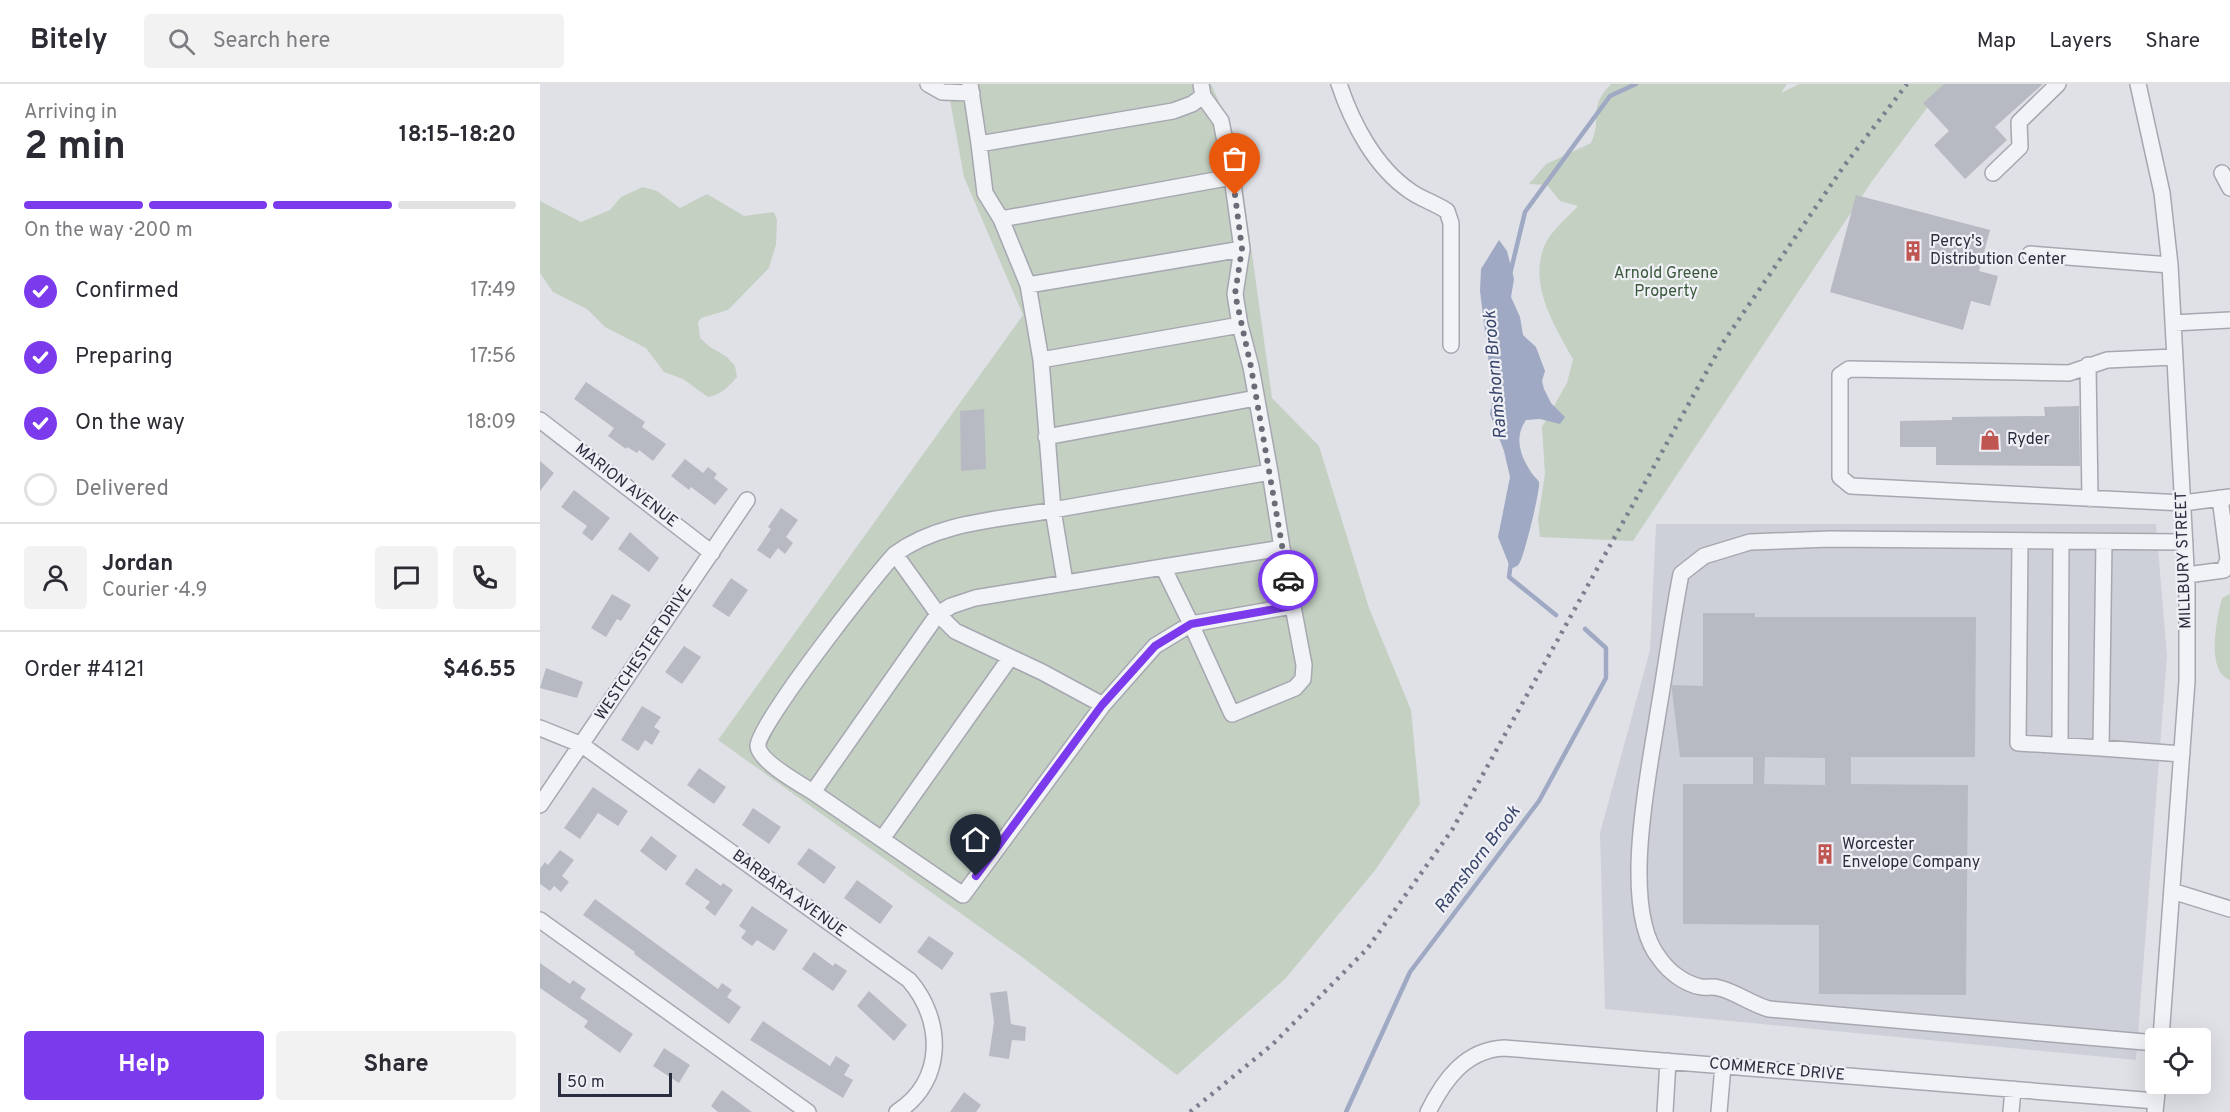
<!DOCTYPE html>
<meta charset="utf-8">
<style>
:root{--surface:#fff;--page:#f2f2f3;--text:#2b2b33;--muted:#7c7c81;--line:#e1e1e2;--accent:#7c3aed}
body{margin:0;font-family:Overpass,sans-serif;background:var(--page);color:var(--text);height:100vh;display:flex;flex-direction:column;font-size:22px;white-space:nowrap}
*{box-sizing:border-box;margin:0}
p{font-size:20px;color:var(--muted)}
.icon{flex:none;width:33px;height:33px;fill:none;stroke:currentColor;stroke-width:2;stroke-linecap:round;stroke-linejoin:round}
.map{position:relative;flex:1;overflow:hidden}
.sheet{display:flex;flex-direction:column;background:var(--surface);width:540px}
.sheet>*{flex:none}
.controls{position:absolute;left:1605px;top:944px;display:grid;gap:12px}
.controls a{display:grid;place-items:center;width:66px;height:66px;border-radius:6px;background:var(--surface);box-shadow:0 6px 24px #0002;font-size:30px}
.scale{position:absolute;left:18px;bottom:15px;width:114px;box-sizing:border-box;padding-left:6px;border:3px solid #2a2d3d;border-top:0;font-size:16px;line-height:21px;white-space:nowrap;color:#2a2d3d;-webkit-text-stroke:4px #eff0f5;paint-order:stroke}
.pin{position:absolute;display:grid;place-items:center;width:51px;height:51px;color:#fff;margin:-62px -26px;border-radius:50% 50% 50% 0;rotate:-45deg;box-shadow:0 0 6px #0007}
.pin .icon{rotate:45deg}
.courier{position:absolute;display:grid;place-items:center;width:60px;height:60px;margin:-30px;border:4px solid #7c3aed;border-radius:50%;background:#fff;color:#222;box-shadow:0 2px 8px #0007}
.summary em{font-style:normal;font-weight:700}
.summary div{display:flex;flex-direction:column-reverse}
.summary{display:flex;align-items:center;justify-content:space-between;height:102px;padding:0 24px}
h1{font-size:39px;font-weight:700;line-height:45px}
.bar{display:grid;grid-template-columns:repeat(4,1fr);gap:9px 6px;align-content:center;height:72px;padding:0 24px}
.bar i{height:8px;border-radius:4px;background:var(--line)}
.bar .current{background:var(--accent)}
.bar p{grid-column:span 4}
.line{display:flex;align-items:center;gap:15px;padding:0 24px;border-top:2px solid var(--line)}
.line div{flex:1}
.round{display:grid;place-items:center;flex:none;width:63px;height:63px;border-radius:6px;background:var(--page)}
ol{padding:0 24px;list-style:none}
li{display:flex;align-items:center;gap:18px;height:66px}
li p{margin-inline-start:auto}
li .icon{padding:6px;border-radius:50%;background:var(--accent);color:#fff;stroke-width:4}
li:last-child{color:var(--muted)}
li i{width:33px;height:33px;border:3px solid var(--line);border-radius:50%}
.action{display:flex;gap:12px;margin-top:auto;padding:12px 24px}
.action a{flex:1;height:69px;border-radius:6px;background:var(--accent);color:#fff;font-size:24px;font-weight:700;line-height:69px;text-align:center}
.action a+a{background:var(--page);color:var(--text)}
header{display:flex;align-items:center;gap:36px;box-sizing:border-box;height:84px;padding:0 30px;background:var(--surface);border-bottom:2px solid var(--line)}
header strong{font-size:28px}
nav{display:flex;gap:33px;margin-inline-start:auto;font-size:21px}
.search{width:420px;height:54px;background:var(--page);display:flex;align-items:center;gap:15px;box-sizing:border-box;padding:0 21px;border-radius:6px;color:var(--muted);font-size:22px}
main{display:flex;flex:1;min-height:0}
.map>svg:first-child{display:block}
</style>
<header>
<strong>Bitely</strong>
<div class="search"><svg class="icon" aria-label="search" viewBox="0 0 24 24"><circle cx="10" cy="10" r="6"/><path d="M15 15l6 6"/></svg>Search here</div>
<nav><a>Map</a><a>Layers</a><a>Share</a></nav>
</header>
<main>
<section class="sheet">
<div class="summary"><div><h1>2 min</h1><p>Arriving in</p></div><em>18:15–18:20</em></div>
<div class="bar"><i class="current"></i><i class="current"></i><i class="current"></i><i></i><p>On the way · 200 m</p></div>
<ol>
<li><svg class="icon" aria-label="check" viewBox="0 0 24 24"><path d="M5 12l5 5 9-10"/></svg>Confirmed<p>17:49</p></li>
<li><svg class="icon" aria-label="check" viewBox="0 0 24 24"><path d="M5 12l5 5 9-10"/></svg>Preparing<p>17:56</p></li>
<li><svg class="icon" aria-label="check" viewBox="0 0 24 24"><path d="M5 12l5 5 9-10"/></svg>On the way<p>18:09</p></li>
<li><i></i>Delivered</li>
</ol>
<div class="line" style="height:108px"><a class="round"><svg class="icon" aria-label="person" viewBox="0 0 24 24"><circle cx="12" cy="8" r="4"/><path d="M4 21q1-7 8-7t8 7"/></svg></a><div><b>Jordan</b><p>Courier · 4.9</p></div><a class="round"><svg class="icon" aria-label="chat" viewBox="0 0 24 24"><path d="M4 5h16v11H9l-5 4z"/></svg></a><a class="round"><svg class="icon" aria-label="phone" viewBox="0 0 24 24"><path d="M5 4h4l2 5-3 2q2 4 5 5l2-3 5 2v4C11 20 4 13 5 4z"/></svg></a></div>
<div class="line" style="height:78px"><div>Order #4121</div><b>$46.55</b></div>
<div class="action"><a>Help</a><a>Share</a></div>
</section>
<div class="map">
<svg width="1690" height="1028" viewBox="0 0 1690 1028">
<rect width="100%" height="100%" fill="#e0e1e7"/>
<!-- built -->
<path fill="#ced0d9" d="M1116,440H1616L1627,572L1596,976L1065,925L1060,749L1110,566Z"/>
<!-- green -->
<path fill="#c3d0c2" d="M407,0H671L696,55L732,314L779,362L829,524L871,626L880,720L836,785L745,895L637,991L482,873L178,656L483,231L424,93Z
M1071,0H1247L1241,9L1259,0H1405L1332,97L1093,457L1000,453L998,435L1005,390L1002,343L1027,299L1033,275C1015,243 990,203 1003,166C1008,149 1026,135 1038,122L1020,117L1007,101L989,100L1006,80L1051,59C1063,32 1047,25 1071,0Z
M103,103L117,107L140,124L167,110L204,132L234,128L237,136L236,160L229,184L188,226L161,234L158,238L160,254L170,263L187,273L195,282L197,293C189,302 181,311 168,313L143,295L124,288L106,264L65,243L47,225L13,208L0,189V117L41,138L70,126L81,113Z
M1690,510V596C1665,587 1677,534 1682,514Z"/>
<!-- water -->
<path fill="#9fa9c3" d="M959,156L967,167L974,195L971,213L980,233L983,251L996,263L1005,287L1002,297L1004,305L1011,319L1025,333L1020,340L1000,335L986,336C973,354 981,374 993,391C994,392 999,397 999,398C1001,404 984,472 980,478C978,482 977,482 973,484L970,483L958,453L970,393L964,367L950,330L953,313L940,207L941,185Z"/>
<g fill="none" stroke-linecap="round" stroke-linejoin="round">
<!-- stream -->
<path stroke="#9fa9c3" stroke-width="4.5" d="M970,190L985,128L1070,12L1096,0
M971,478L969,493L1016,531
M806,1028L870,888L999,717L1066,594V564L1045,545"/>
</g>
<!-- building -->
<path fill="#b8bac3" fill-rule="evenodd" d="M1404,0H1503L1455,43L1467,56L1425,95L1394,61L1409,47L1383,19Z
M1316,111L1450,146L1439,187L1458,192L1450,222L1431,217L1423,246L1290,208Z
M46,298L105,338L102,343L126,360L113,377L99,366L97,369L87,363L86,365L68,352L74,344L34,315Z
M1539,322L1540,382L1396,381V363H1360V337L1412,336V333L1505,332L1504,323Z
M444,325L446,385L421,387L420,327Z
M145,375L163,389L168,383L177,390L174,394L188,405L175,421L151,403L149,406L131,392Z
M0,377L14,389L0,407Z
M34,406L70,434L52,457L42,449L47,442L21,423Z
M241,424L258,436L246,453L253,459L245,470L238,464L230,475L217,466L231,445L228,443Z
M90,448L119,474L109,488L78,465Z
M191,494L208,506L189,533L172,522Z
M72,510L91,521L81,537L77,535L66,553L51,544Z
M1163,529H1215V533H1436L1435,673H1311V700L1428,701L1426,911L1279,910V841L1143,840V700H1213V673H1140L1132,607V601L1163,602ZM1225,673L1285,674V701L1224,700Z
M144,562L161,573L142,600L125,588Z
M6,584L43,598L37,614L0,604Z
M102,622L121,633L114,643L120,647L112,661L105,656L98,667L81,656Z
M159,684L186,703L174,720L147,701Z
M53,703L88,727L78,742L58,729L40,755L24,744Z
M213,724L241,743L229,760L202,741Z
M111,752L137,772L126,787L100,767Z
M269,764L296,783L284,800L257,780Z
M20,766L34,776L22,792L29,798L21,808L14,802L10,807L0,800V785L5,778L8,781Z
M156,784L181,802L183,799L193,806L175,832L165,824L170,818L145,800Z
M317,796L353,822L340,840L304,814Z
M55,815L178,905L182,899L192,906L187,913L201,923L189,940L94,870L95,868L43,831Z
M212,822L248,846L234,867L217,856L212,862L201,854L206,847L199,842Z
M389,852L414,869L402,886L377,868Z
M274,868L293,882L295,879L307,887L293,907L262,885Z
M0,879L30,900L33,896L46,905L40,914L93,950L80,969L44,943L48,937L0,904Z
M329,907L367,941L354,957L317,922Z
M467,907L471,940L486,943L485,957L472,956L469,975L449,972L454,938L450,909Z
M223,937L290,982L296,972L310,981L304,991L313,996L303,1014L210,956Z
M124,964L150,981L139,999L113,982Z
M182,1006L212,1028H178L171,1022Z
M424,1008L441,1021L436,1028H410Z"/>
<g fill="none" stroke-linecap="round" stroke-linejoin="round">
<!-- minor casing -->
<g stroke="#a6a7b1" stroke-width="18">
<path id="minor" d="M388,0L402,8L432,9
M430,0L439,60L633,27L652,20L663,12L661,0
M799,0C812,39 835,83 870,107C881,115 895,119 907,127L911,139V261
M1598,0L1622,109L1630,181L1647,502V597L1621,954
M663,12L681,37L692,93
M439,60L445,109L461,135L488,201
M1453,89L1480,63L1479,38L1518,0
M1682,89L1690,104
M461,135L692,93L702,165
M1490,170L1630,181
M1633,239L1690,236
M1634,273L1567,276L1529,289L1309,285L1300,291V393L1311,402L1643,419L1690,413
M501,276L488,201L702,165L695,210L700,241
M1548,281L1550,415
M0,336L172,469
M506,353L716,314
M730,388L711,283L700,241L501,276L513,426L730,388L742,464
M1480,458L1478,659L1561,664L1564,458
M1647,491L1684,486L1688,475L1680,414
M525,498L513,426C460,436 400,437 355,470L398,530L411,522L435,514L623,483
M563,621L423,811L273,708L398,530L415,547L502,588L563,621L615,562L651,540L692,630L755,604L763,595L764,581L742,464L623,483L651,540L752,522
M0,644L42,661L369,896C404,936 405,998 357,1028
M1520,661L1521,458
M1561,664L1642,670
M273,708C260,700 219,677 218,662C216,643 335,491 355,470
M0,721L207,416
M342,755L470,574
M1632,807L1690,825
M0,836L268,1028
M1616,959L1229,925C1211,920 1196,908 1179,904C1173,902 1166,904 1161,903C1145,900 1129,888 1120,875C1079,826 1109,689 1118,629C1126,583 1132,536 1141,490L1164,472L1210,458L1290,455L1645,458
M888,1028C904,996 925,966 964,964L1616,1017
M1125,1028L1128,977
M1179,1028L1183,982
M1471,1028L1473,1005
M1615,1028L1618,999"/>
</g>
<!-- minor -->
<use href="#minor" stroke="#f2f3f6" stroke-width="15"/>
<!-- rail -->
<path stroke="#7b7f8f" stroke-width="4.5" stroke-dasharray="3 6" stroke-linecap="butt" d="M650,1028L733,960L827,865L912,746L1182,260L1304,82L1367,0"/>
</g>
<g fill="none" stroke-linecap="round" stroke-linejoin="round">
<!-- done -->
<path stroke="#6a6c78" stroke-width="6" stroke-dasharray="0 10.8" d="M695,111L702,165L695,210L711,283L748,496"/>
<!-- route -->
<path stroke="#7c3aed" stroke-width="8" d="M436,792L562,621L615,562L651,540L752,522L748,496"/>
</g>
<!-- icons -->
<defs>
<g id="building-bare" transform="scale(1.62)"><path d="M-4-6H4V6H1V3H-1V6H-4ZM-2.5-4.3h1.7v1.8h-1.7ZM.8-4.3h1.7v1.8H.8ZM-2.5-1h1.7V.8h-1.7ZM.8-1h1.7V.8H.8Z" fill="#bf5652" stroke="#eff0f5" stroke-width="2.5" paint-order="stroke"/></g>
<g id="shop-bare" transform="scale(1.62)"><path d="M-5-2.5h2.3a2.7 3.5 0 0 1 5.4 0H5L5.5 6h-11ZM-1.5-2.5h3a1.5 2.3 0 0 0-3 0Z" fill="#bf5652" stroke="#eff0f5" stroke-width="2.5" paint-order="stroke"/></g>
</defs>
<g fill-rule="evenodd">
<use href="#building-bare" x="1373" y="167"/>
<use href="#shop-bare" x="1450" y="356"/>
<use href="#building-bare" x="1285" y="770"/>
</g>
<g text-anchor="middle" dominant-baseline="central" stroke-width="4.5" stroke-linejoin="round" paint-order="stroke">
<!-- poi labels -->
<g font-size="16" fill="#2a2d3d" stroke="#eff0f5" text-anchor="start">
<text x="1390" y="158">Percy's<tspan x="1390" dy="18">Distribution Center</tspan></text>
<text x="1467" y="356">Ryder</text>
<text x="1302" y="761">Worcester<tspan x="1302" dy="18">Envelope Company</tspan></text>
</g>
<!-- park labels -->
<g font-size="16" fill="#395739" stroke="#eff0f5">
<text x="1126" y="190">Arnold Greene<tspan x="1126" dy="18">Property</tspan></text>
</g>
<!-- street labels -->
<g font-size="16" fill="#2a2d3d" stroke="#eff0f5">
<text transform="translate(86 402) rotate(38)">MARION AVENUE</text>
<text transform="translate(1644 476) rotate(-92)">MILLBURY STREET</text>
<text transform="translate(104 569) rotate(-56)">WESTCHESTER DRIVE</text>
<text transform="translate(249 810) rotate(36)">BARBARA AVENUE</text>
<text transform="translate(1237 986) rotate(5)">COMMERCE DRIVE</text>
</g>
<!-- water labels -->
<g font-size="18" font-style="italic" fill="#39466c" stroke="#eff0f5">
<text transform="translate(956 291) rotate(-95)">Ramshorn Brook</text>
<text transform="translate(938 776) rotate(-53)">Ramshorn Brook</text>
</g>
</g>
</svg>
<div class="controls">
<a><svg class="icon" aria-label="locate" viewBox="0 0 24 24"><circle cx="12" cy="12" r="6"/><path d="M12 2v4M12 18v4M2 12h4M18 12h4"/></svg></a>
</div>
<div class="scale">50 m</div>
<div class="pin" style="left:695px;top:111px;background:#ea580c"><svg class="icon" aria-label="bag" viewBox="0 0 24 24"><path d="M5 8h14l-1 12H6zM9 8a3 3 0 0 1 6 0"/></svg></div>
<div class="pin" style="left:436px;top:792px;background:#1f2937"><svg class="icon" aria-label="home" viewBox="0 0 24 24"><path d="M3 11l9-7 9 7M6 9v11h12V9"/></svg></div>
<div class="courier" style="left:748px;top:496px"><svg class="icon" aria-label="car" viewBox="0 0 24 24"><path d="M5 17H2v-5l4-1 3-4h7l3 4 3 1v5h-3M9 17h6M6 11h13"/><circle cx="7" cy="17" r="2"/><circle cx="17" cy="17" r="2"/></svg></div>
</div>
</main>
